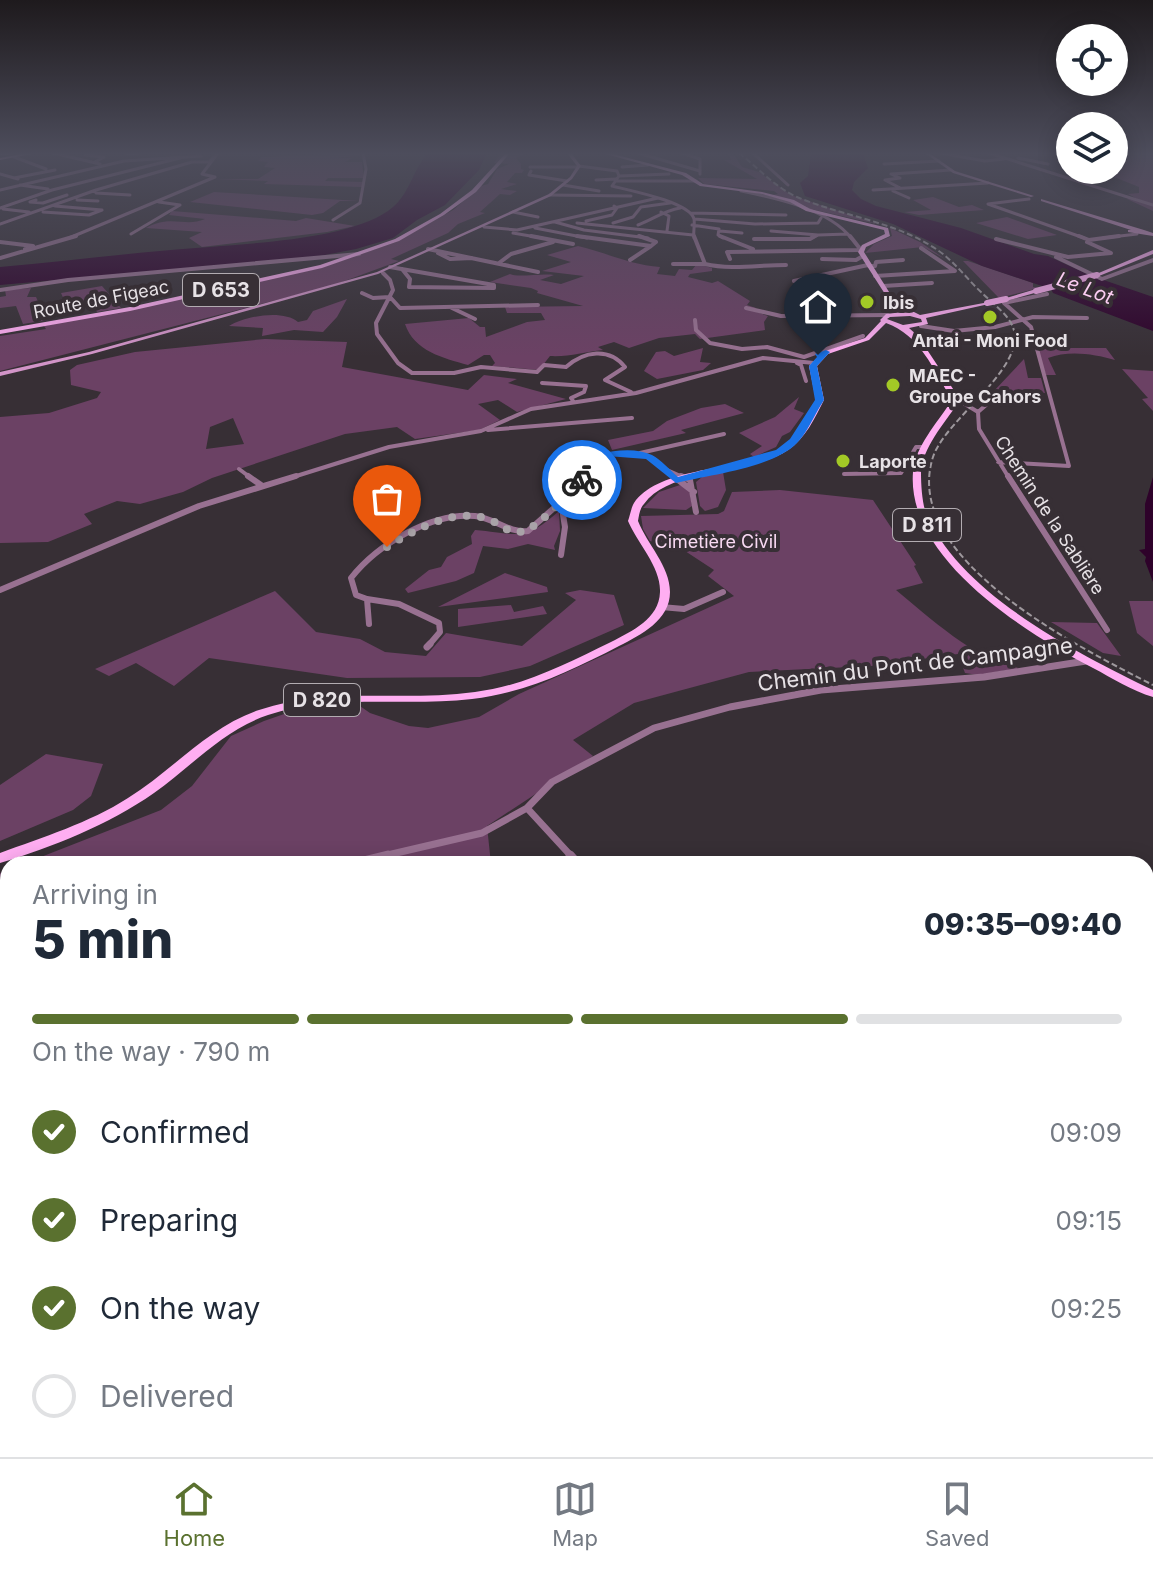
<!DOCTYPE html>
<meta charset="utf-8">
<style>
:root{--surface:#fff;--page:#f6f6f7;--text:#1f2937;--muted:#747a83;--line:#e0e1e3;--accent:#5a712f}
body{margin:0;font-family:Inter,sans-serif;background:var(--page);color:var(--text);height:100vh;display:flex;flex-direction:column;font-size:30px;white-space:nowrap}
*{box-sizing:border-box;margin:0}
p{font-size:26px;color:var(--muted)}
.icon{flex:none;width:44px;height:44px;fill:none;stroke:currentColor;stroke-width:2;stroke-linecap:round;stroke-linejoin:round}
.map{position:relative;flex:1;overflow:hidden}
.drawer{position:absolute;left:0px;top:856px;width:1154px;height:602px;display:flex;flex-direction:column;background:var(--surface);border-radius:24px 24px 0 0;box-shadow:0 4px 20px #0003}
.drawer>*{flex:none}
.tools{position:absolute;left:1056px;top:24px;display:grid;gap:16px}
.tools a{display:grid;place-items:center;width:72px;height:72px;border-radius:50%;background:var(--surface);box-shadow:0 4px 20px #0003;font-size:40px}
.pin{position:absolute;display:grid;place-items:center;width:68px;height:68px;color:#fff;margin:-82px -34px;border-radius:50% 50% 50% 0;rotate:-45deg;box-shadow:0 0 8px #0007}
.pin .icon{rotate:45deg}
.courier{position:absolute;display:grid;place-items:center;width:80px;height:80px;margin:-40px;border:6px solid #1a73e8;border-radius:50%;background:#fff;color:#222;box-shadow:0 2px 10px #0007}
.summary em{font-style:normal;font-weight:800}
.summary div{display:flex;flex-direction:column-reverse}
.summary{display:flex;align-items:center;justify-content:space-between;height:136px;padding:0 32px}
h1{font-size:52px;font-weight:800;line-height:60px}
.bar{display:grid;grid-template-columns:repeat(4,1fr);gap:12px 8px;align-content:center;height:96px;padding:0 32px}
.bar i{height:10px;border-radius:6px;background:var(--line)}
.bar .current{background:var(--accent)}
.bar p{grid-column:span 4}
ol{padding:0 32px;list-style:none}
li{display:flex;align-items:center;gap:24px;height:88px}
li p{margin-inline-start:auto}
li .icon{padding:8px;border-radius:50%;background:var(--accent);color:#fff;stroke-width:4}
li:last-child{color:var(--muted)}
li i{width:44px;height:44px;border:4px solid var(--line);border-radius:50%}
.tabs{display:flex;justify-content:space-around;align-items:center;height:112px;border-top:2px solid var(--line);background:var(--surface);font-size:22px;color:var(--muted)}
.tabs a{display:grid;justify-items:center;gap:4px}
.tabs .current{color:var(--accent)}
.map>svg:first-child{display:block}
</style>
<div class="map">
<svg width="1153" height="1457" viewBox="0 0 1153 1457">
<rect width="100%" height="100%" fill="#372f35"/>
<!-- green -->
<path fill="#6b4164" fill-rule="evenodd" d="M361,153L360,156L329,158H352L345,162H362L364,178H328L325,181L363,182L362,187L264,184L268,181L214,179H258L275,168L264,167L268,162L258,161L262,157Z
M501,153H527L516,158L521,164V169L524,170L522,173H515L507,182L517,184L501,189L517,191L510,195L500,194L480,212L485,213L458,224L448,233L391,259L399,261L331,286L0,371V336L46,329L44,326L321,268L396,242L453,210L481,186L488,184L497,169L509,164L494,163Z
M728,153L734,155L742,167L759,172L791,195L877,224L806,208L772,195L778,194L774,191L704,184L698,178L757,179L724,160H731Z
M1114,153H1153V211L1127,199L1139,200L1128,194L1139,193V187L1104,173L1086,174L1071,170H1114Z
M214,192L359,201H340L323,213L312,215L190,202Z
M933,197L959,207L972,205L984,210L919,215L904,212L931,210L913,200Z
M172,211L296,221L306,218L355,226L327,232L202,247L189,238L202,232L146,228C172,214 185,228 205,219L169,215Z
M1007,217L1057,235L1028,239L976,223Z
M890,228L920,242L945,259L923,247L865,253L874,244L892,236Z
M578,246C607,253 631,265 660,267L657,274L675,276L679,269L692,270L697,264L712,268V271L690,274L688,277L712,283L718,281L750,301L747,305L756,308L748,309L768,316L764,322L765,330L700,339L695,334L659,338L629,348L614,342L598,347L603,350C584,352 569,357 550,356L539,370L492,366L495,363L490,355H484L468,365C443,358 414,351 405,324L469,318L480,327H485L486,337L527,322L545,320L541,313H507L505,307L583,306L537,293L538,291L531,288L490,282L510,274C518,278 541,273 554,275L540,280L561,284L584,276L542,271L571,262L547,255Z
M963,261H968L1033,283V287L1039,288L999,298Z
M102,286L121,308L97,312L92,304L46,314L48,320L23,324L16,306L0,308V297L6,296L5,290L31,288L27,297H36L41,308L66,304L61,293Z
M347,299L337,317L323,332L294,330L262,336L263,328L229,326C245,316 283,309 298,322L307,320L313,311Z
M265,339L347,342L342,367L468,390L484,375L517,379L508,383L566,399L517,412L498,400L478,404L500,420L479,430L415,439L397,427L345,434L212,478L183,492L140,504L117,501L84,514L92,524L48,542L0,543V417L49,413L97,398L101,392L71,385L70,370L77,365L135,352ZM233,418L244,444L206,449L210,427Z
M703,348L700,362L711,363L703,370L657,379L644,371L656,352L665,351L674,356Z
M1037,348H1106L1115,360C1094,354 1069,350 1048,358L1056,375H1046Z
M1024,359L1028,378H1041L1045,393L993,392Z
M1122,369L1153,371V411L1142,399L1148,398Z
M799,397L794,409L804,413L790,432L782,436L776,447L754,457L750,454L762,446L739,433L775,417Z
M725,404L744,413L681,430L686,433L612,450L608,440L653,431L667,421L701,408Z
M723,472L726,490L718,507L705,511L700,506L696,482L702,477Z
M680,485L689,488L692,506L686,510L643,508L659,492Z
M780,490L873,500L916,565L914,566L923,583L896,590C929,617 976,661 1019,668L978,675L965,673L958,654L871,666L749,672L634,703L573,740L593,756L487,826L491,864H354L352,859L341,864H23L161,810L192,786L231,736L264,721L310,705L357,704L370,713L409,726L428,728L479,717L519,694L734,596L708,576L714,570L685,551L650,541L643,529L641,516L718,514L724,511L732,492Z
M559,511L560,531L554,546L555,550L528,544L508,549L483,546L474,573L456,581L408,593L405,589L429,570L441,567L447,557L472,544L471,536L475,530C519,534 524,542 559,511Z
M505,573L547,587L548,592L438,607Z
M580,590L614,595L624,625L530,666L480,677L347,678L209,658L174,686L136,663L109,676L95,669L275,591L316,632L360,639L385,652L426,656L446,633L522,646L576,600L565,593Z
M1129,601H1153V646L1137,633Z
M511,605L514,612L543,606L547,614L458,627V609Z
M1051,622L1097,623L1121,656L1103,653Z
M46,754L103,764L91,796L73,810L0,841V785Z
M8,870V1419L0,1430V873Z
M179,1450H910L914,1457H176Z"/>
<!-- water -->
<path fill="#2e022a" d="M428,153H487L479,170L445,205L417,220L393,238L356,249L314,257L0,285V267C57,262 114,255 171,250C229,244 341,243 388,211C410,196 411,172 428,153Z
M811,153H863L868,168L854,182L852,190L861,199L876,206L961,228L1034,254L1048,256L1089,275L1153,297V331L1053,293L1051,289L982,266L893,224L805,196L800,183L808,176Z
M1153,433V582L1145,561L1146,557L1139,550L1145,549V504L1153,477Z"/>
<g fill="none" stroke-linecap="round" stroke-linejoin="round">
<!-- street-far5 -->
<path stroke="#987191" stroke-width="3" d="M53,153L100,164
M638,153L700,171
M682,153L700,159V174
M753,153L788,185
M940,153L985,161L1004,159
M989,153L1153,205
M0,154L13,153
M127,154L138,153
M85,155L104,157L95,162
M14,157L46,169
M1021,159L1018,158L1048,164
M884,164L939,161
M579,166L617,171L619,176
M530,167H578
M622,167L648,165
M531,171L529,175L567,181
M0,174L18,179
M619,176L612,186C628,190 690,202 694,219C695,225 693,232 694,238
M619,176L669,174
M14,178L55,170
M596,180L616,179
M616,181H696
M20,185L48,189
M563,185L599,191
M900,188L885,180L900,178L891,174L951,170
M0,190L124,161L201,156
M873,190L988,183
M741,191C775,198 829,209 851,238
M893,191L909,198
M96,193L130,195
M550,195L631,196
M1029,199L988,204L1084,238
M36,200L30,202L43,203L67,195
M77,200L98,201
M0,208L52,190L180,158
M3,209L29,212
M43,212L89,215L102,210L55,206
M513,212L538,217
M661,212L669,216L667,231
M690,213L786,215
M694,219L755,224L818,223L821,218
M333,220L360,203L366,169L363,153
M586,221L612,215L617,208L614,206
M555,222L584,230L648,238
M577,223L693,235
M613,223L633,217L641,207L670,203
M0,224L96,190L192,162H209L214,157
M638,225C654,219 663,211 680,208
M692,225L719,229L718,235L723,238
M484,227L517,230L658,198
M535,228L587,238
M720,231L742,233
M771,231L818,235
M513,233L542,238
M131,234L180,205L159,202
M69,238L215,177L202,174L218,153
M811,238L818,235L848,234
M1103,238L1137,234"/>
<!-- street-far4 -->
<path stroke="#987191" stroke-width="4" d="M531,236L573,244
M577,236L651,246
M639,236L656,242L651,246
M694,236L705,264C731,270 758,265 786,265
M720,236L753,249
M850,236L861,250
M1079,236L1089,240L1119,236
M754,239H810L815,236
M996,239L1068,257L1111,253L1087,242
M0,242L33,246L25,249
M428,249L538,272
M438,253L450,259L472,258
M1056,257L1102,279L1153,260
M0,258L76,236
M730,259L727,252L858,250
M822,259L856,260L863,256
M630,260L651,246
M499,263L511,254L553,242
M673,264H705
M869,266H875L876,262L903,260
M390,267L494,285V288
M402,269L410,279L409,287L494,288
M383,273L390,280L393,290L376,323L377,334L398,363L412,373H454L481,367L537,372L544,365L566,367C584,351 609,347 625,367L605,380L631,392
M875,276L955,271L921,248
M794,281L868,265
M883,286L932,283
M0,290L68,280L359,254
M362,293L373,298L390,297L400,308L538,305
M452,308L475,319
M746,308L781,316L888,315
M695,320L696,330L710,343L742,349L767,347L804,357L863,336
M921,326L954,331L995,327L1033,317L1087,318
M797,363L801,365L806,381
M542,383L586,386L584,392L571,398L573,401
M955,398L978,412L979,429L1009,478
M978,412L993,399
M488,430L632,418
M640,453L724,434
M998,462L1069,466L1031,327L1004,303L1047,294
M239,469L251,478
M667,470L685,478
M844,474L901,473L916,447H925
M290,478L389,447L481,431L531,409L636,393L763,358L814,363
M582,478L579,466C590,453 633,451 649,457C658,461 668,472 676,478"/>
<!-- street-far3 -->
<path stroke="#987191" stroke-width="6" d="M248,476L261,485
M673,476L694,492
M681,476L690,480L696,512
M1008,476L1107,630
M561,502L565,527L561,555
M0,590L199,506L296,476
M367,599L399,604L439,623L440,632L428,646
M661,607L684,609L723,592
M369,624L367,599L356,595L351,578C377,545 431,512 475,516C494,518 508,533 528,531L580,485L581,476"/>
<!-- street-far2 -->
<path stroke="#987191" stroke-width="7" d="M427,647L430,644
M527,808L572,857
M379,857L482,833L527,808L552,782L654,728L730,707L821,690L984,677L1086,661"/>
<!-- street-far1 -->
<path stroke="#987191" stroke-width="9" d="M570,855L578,864
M355,863L388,855
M1146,1062L1153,1064"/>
<!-- street -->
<path stroke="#987191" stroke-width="11" d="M1146,1347L1153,1355
M780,1450L787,1457"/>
<!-- secondary -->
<path fill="#d294c8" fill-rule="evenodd" d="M567,153H571L581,166L572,179L551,196L378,274L92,354L0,376V372L89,352L377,272L549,194L570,177L577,166Z
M925,153H929L955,171L1034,196L1031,197L953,173Z
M1041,199L1144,230L1153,233V236L1128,232V230H1131L1041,201Z"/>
<!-- primary -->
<path fill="#ffaef2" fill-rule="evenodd" d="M27,153H37L0,160V158Z
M506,153H510L476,192L444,215L399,241L322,268L130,311L0,334V330L130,307L320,265L395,239L440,214L472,190Z
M602,153H609L686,173L703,184L762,192L794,200L810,209L888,228L890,236L866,247L864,252L896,303L920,315L989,302V304L926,318L928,324L909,328L918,336L959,398L958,403C944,424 922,448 921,473C921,484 922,500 925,510C956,592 1078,654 1153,690V697C1132,691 1112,678 1093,668C1026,633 906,559 913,472C915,447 937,423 950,403L951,398C933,369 920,335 886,323L869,340L828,354L817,366L824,400C815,418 805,439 788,450C751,475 671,467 644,504C640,508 639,515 638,521C647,544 670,566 670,592C670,620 641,635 619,646C573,670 525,693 472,699C404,707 334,693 268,715C223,730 191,767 154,793C108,825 53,847 0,863V853C43,837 89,823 128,798C172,771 208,727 259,710C329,686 403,702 475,692C524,686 568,663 611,642C632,631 659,619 660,592C661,567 638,544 628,521C630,516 631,508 634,503C660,464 748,472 784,446C799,434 808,416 816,400L809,366L819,356V353L865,338L881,321L880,320L886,314L903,312L892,305L858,252L862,245L885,234L884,230L806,211L790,202L762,194L700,186L682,175ZM910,316L921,319L922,322L903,325L887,319L890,317Z
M1153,250V254L1099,276L1094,275Z
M1036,289L1038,292L1006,301L1003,299Z"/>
<!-- rail -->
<path stroke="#9e989d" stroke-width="2" stroke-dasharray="6 3" stroke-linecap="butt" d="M739,153C757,167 776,188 797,197C844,217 901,222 943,254C957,265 969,281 982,293C991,302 1005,312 1011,323C1034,364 946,417 933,457C900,559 1082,649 1153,685"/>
<!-- primary-bridge -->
<path stroke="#ffaef2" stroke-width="6" d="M1036,291L1097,275
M987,303L1006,299"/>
</g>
<!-- sky -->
<linearGradient id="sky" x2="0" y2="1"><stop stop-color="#1e1a1d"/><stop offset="0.43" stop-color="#4d4d5c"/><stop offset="1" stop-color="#4d4d5c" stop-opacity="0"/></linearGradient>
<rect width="1153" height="357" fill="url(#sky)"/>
<!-- route -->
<path fill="#1a73e8" d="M826,350L830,352L817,366L824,400C815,413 808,432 797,443C773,468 708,475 676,483L646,459L607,456L584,467L585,482L577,480L576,464C594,452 632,445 652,455C661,460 670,470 678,477L776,450L790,439L815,400L809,366L817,357L815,354Z"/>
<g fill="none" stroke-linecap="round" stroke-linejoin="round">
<!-- done -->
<path stroke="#a9a3a8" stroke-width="8" stroke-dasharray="0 14.4" d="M387,547C409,533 436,518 462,516C515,512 501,560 556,507C565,499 577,491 582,480"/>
</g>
<!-- markers -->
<g fill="#a3c926" stroke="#372f35" stroke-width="3">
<circle cx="867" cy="302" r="8"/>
<circle cx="990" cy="317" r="8"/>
<circle cx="893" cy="385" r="8"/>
<circle cx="843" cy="461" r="8"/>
</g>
<g text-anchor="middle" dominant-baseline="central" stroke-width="8" stroke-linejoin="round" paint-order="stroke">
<!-- far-street labels -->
<g font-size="18" fill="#e7e2e6" stroke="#372f35">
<text transform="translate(101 299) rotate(-11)">Route de Figeac</text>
<text transform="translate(1050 515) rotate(57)">Chemin de la Sablière</text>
</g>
<!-- far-poi labels -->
<g font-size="18" font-weight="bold" fill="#e7e2e6" stroke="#372f35" text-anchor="start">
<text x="883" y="302">Ibis</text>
<text x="990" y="340" text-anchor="middle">Antai - Moni Food</text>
<text x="909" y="375">MAEC -<tspan x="909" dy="21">Groupe Cahors</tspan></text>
<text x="859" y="461">Laporte</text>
</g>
<!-- far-park labels -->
<g font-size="18" fill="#f8d9f2" stroke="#372f35">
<text x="716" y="541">Cimetière Civil</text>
</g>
<!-- far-water labels -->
<g font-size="20" font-style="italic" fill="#fbcdf2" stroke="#372f35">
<text transform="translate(1085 288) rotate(20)">Le Lot</text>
</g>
<!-- shield labels -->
<g fill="#372f35" stroke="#b2acb1" stroke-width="2">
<rect x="183" y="274" width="76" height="32" rx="6"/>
<rect x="893" y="509" width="68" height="32" rx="6"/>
<rect x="284" y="684" width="76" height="32" rx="6"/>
</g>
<g font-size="20" font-weight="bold" fill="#e7e2e6">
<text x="221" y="290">D 653</text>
<text x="927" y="525">D 811</text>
<text x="322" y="700">D 820</text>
</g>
<!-- street labels -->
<g font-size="22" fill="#e7e2e6" stroke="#372f35">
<text transform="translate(915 664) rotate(-7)">Chemin du Pont de Campagne</text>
</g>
</g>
</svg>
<div class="tools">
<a><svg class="icon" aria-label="locate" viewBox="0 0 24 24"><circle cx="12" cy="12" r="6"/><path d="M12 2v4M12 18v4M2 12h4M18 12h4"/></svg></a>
<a><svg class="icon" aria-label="layers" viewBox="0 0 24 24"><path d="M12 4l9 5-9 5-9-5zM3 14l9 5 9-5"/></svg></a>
</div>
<div class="pin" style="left:387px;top:547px;background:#ea580c"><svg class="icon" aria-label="bag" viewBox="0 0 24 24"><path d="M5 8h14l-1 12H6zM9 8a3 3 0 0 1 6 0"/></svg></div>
<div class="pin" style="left:818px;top:355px;background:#1f2937"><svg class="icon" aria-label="home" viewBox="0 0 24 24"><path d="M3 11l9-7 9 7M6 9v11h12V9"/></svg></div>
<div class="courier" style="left:582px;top:480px"><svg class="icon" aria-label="bike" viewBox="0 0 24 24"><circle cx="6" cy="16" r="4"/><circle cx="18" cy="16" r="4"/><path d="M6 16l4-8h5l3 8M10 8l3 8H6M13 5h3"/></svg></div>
<section class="drawer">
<div class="summary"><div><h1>5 min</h1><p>Arriving in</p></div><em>09:35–09:40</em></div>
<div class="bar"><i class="current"></i><i class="current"></i><i class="current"></i><i></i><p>On the way · 790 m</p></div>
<ol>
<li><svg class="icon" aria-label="check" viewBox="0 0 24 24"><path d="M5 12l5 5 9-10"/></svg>Confirmed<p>09:09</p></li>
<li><svg class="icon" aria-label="check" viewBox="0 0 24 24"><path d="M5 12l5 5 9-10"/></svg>Preparing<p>09:15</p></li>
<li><svg class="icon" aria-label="check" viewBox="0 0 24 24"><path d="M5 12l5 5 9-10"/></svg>On the way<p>09:25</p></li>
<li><i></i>Delivered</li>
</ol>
</section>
</div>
<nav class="tabs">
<a class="current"><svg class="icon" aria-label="home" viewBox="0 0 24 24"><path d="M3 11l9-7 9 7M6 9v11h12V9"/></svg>Home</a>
<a><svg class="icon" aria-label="map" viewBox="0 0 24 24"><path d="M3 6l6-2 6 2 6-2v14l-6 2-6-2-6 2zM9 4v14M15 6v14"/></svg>Map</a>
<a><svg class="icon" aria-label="saved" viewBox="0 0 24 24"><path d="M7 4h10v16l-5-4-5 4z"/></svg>Saved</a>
</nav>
